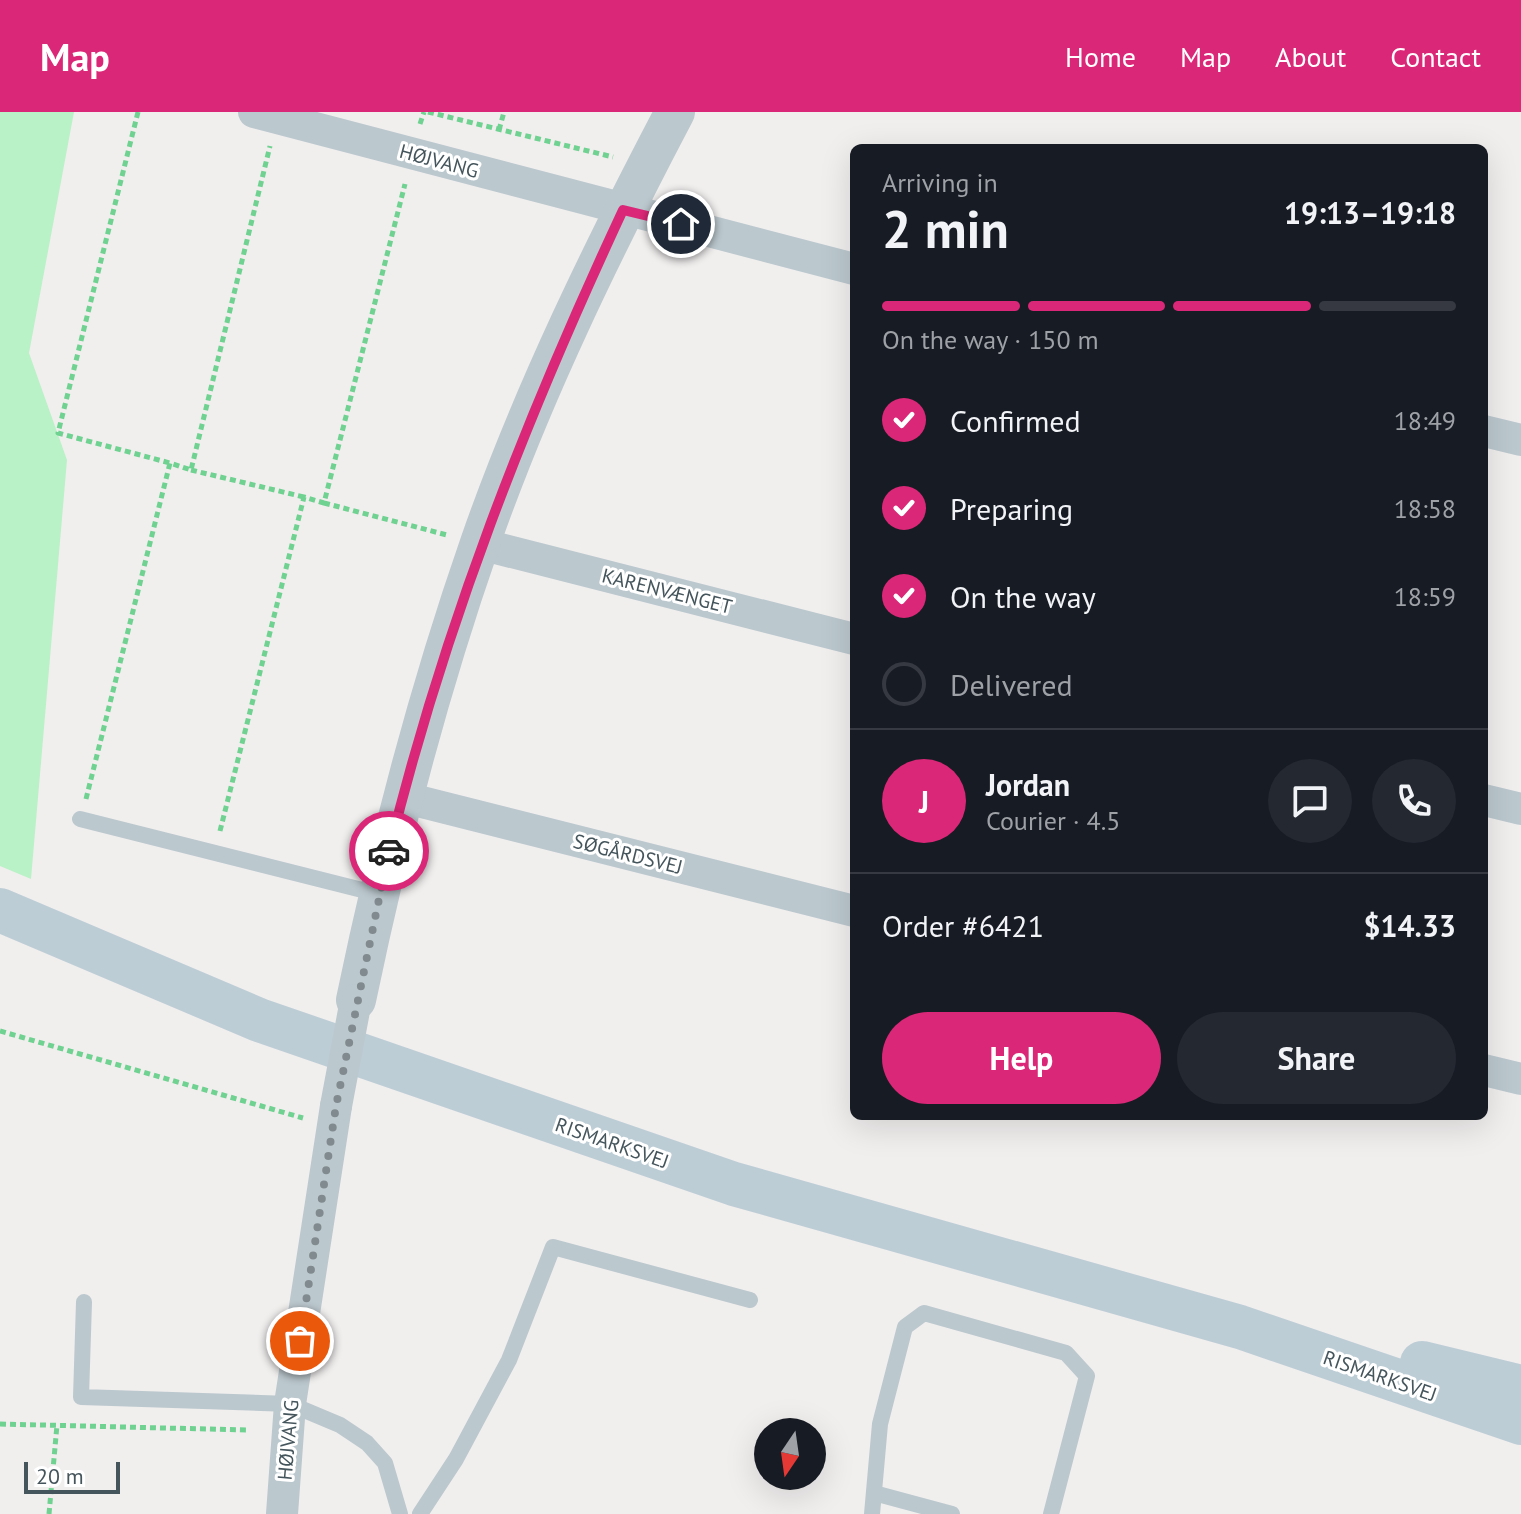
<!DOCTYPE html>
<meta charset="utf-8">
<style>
:root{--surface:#171b24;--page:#242831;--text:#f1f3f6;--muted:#9ea1a6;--line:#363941;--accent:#db2777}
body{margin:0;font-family:"PT Sans",sans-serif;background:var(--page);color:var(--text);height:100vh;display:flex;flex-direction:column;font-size:30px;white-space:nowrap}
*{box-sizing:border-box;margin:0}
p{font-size:26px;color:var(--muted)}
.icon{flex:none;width:44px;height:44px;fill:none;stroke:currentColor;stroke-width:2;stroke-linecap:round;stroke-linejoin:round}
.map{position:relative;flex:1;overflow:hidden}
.side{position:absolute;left:850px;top:32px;width:638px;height:976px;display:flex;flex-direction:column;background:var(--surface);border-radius:12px;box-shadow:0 8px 32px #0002}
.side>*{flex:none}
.needle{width:52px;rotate:193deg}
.buttons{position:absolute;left:754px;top:1306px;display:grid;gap:16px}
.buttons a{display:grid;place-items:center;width:72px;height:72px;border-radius:50%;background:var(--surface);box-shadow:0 8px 32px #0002;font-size:40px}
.scale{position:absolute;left:24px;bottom:20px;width:96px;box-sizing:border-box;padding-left:8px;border:4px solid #45555c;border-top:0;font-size:22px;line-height:28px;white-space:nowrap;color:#45555c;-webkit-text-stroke:6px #fff;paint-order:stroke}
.pin{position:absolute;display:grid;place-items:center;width:68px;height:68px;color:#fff;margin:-34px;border:4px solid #fff;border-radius:50%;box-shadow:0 2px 8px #0007}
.courier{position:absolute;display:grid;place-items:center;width:80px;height:80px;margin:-40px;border:6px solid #db2777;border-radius:50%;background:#fff;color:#222;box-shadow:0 2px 10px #0007}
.head em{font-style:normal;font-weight:800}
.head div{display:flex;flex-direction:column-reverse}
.head{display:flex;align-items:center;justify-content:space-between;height:136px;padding:0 32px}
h1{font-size:52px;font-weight:800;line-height:60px}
.bar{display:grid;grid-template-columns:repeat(4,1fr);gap:12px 8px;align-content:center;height:96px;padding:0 32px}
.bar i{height:10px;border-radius:6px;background:var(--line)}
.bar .current{background:var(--accent)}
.bar p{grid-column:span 4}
.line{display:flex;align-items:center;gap:20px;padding:0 32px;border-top:2px solid var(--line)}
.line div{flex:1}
.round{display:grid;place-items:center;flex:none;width:84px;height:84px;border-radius:42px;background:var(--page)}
ol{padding:0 32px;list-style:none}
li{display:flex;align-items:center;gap:24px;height:88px}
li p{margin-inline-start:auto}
li .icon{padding:8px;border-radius:50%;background:var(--accent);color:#fff;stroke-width:4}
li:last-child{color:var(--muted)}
li i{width:44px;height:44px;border:4px solid var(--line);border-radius:50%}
.cta{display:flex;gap:16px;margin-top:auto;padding:16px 32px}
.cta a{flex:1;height:92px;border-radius:48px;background:var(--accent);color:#fff;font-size:32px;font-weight:800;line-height:92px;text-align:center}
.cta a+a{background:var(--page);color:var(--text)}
header{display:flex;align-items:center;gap:48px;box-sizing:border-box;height:112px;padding:0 40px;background:var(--accent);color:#fff}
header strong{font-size:38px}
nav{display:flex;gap:44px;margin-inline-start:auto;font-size:28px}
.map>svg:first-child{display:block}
</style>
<header>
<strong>Map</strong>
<nav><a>Home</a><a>Map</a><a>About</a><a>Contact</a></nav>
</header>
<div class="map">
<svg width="1521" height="1402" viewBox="0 0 1521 1402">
<rect width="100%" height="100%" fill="#f1eeee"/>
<!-- green -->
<path fill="#b9f2c6" d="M0,0H74L29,241L67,348L31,767L0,754Z"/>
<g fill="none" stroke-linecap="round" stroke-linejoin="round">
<!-- path -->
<path stroke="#6fd291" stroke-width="5" stroke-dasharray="6 4" stroke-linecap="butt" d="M138,0L58,321L170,351
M428,0L613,45
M420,12L424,0
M499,18L504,0
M191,358L304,385
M324,391L447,423
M86,687L170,351L191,358L270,34
M220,719L304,385L324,391L405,72
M0,919L303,1006
M0,1312L247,1318
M49,1402L57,1313"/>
<!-- service -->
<path stroke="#bbc8ce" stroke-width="16" d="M80,707L378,782
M84,1190L81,1285L290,1292L340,1313L367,1331L385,1351L400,1402
M874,1381L952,1402
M420,1402L456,1347L509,1248L553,1135L750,1188
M872,1402L880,1312L905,1215L924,1201L1066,1241L1087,1264L1051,1402"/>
<!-- minor -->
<path stroke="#bbc8ce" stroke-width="32" d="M254,0L854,157
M1484,319L1521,328
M480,432L854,527
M402,685L854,799
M1484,688L1521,697
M1484,958L1521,967
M282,1402L290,1292L336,994"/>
<!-- tertiary -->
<path stroke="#bbc8ce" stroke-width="40" d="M356,888C388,734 428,580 480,431C532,282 602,139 675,0"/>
<!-- secondary -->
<path stroke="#bdcdd6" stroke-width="44" d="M0,798L259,908L734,1072L1240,1215L1521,1311
M1422,1251L1521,1275"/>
<!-- minor-bridge -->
<path stroke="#bbc8ce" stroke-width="32" d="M336,994L356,888"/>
</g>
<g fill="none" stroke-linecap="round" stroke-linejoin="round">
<!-- done -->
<path stroke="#818b8f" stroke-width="8" stroke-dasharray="0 14.4" d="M300,1229L336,994L389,739"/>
<!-- route -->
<path stroke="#db2777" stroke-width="10" d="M389,739C444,515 526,306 623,98L681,112"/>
</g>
<g text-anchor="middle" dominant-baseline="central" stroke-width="6" stroke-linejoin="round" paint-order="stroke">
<!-- street labels -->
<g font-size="20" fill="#45555c" stroke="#fff">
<text transform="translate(439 49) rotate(15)">HØJVANG</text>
<text transform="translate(667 479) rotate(14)">KARENVÆNGET</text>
<text transform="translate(628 742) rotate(14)">SØGÅRDSVEJ</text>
<text transform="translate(612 1031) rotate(19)">RISMARKSVEJ</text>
<text transform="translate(1380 1264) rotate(19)">RISMARKSVEJ</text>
<text transform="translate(288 1328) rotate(-85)">HØJVANG</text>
</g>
</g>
</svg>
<div class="buttons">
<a><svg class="needle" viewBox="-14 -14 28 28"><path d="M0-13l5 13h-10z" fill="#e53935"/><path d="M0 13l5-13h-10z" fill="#9ea1a6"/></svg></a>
</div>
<div class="scale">20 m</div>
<div class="pin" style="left:300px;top:1229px;background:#ea580c"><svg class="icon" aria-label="bag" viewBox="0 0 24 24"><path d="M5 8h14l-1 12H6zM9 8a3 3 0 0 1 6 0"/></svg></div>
<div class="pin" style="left:681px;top:112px;background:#1f2937"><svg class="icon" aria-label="home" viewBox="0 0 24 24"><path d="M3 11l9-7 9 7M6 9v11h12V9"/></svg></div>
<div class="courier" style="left:389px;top:739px"><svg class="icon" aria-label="car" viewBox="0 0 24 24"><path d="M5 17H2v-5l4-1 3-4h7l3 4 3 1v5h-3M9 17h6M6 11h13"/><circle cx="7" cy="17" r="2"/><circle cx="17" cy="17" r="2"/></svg></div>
<section class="side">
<div class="head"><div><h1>2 min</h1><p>Arriving in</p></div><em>19:13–19:18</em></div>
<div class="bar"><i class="current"></i><i class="current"></i><i class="current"></i><i></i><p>On the way · 150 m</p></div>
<ol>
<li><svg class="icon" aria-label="check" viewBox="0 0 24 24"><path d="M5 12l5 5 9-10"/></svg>Confirmed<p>18:49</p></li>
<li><svg class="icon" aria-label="check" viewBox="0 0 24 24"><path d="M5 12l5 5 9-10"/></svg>Preparing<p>18:58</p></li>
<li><svg class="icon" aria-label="check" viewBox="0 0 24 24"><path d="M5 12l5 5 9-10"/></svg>On the way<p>18:59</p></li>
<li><i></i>Delivered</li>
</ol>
<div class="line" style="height:144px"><b class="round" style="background:var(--accent);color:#fff">J</b><div><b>Jordan</b><p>Courier · 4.5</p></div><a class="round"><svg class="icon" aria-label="chat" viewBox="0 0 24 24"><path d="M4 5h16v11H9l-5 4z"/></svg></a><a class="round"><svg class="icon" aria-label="phone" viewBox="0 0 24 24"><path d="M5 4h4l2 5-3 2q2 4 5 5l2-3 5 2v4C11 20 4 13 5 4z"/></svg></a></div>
<div class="line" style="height:104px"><div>Order #6421</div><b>$14.33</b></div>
<div class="cta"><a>Help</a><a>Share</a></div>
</section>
</div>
